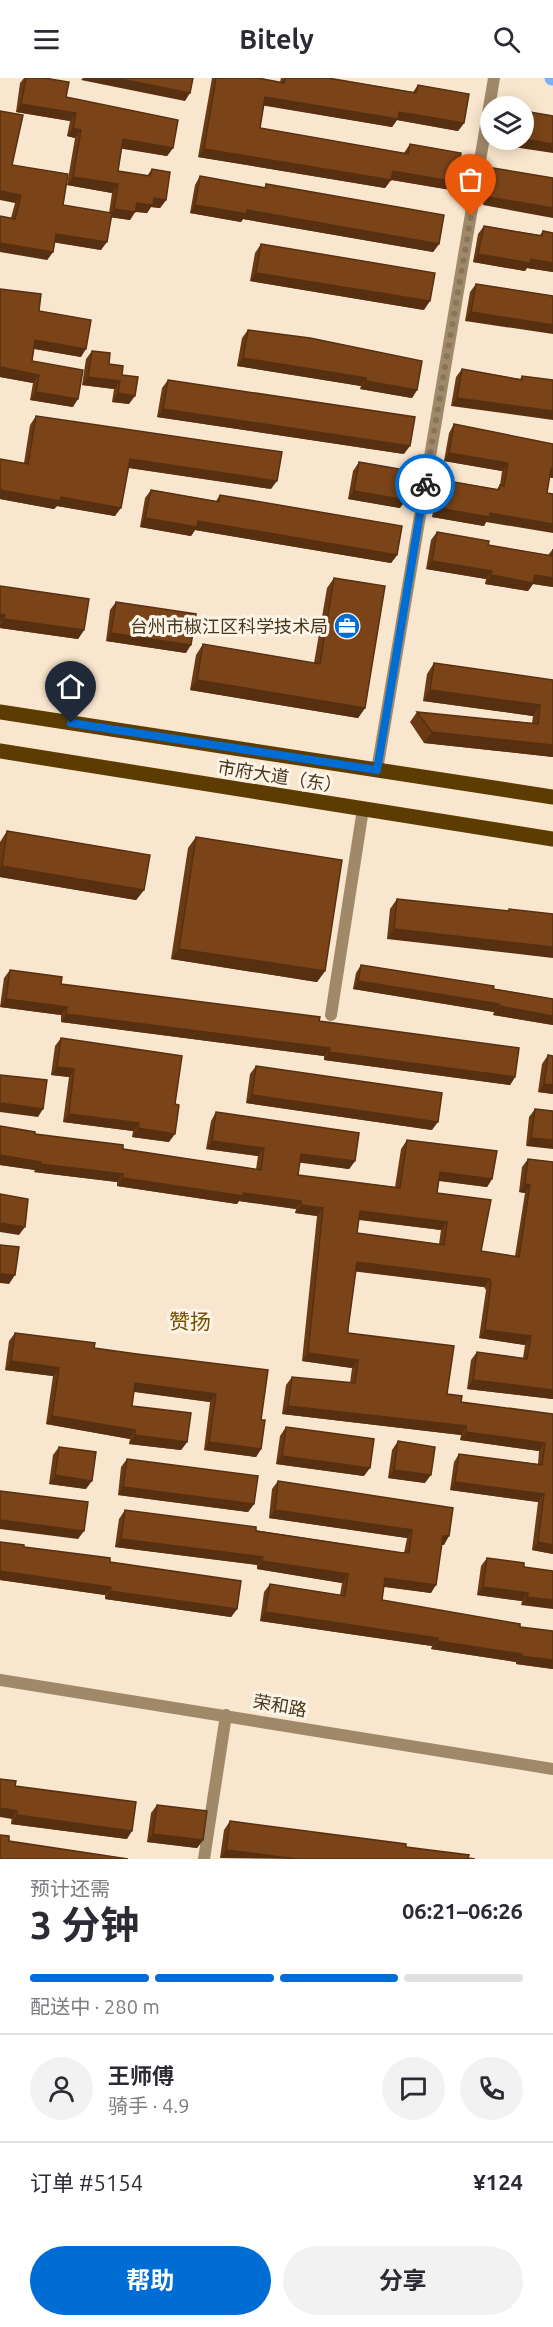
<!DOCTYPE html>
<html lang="zh">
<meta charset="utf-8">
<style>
:root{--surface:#fff;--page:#f2f2f3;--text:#2b2b33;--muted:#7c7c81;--line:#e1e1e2;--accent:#006dd5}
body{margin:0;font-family:Ubuntu,"Noto Sans SC",sans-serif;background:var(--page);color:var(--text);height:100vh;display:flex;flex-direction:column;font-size:22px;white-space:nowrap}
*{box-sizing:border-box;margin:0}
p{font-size:20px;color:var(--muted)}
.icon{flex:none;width:33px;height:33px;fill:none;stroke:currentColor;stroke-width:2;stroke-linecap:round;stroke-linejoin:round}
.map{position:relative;height:1781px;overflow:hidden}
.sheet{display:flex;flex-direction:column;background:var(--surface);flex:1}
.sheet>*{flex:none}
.controls{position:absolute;left:480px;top:18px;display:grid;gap:12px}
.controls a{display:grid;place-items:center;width:54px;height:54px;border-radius:50%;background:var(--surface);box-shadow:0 3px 15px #0003;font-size:30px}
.pin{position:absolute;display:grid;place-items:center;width:51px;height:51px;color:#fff;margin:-62px -26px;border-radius:50% 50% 50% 0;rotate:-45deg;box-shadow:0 0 6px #0007}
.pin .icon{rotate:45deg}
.courier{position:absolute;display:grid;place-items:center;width:60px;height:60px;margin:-30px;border:4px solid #006dd5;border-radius:50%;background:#fff;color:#222;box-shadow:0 2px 8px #0007}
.overview em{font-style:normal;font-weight:700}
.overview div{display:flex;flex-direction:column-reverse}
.overview{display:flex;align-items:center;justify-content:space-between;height:102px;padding:0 30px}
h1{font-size:39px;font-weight:700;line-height:45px}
.bar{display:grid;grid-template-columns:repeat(4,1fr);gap:9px 6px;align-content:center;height:72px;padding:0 30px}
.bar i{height:8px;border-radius:4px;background:var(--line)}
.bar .selected{background:var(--accent)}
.bar p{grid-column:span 4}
.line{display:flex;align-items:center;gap:15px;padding:0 30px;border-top:2px solid var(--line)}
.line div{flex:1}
.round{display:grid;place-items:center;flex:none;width:63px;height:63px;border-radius:32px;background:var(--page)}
.primary-button{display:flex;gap:12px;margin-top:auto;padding:12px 30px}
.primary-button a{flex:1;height:69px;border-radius:36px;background:var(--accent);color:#fff;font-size:24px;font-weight:700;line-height:69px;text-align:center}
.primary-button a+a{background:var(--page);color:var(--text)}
header{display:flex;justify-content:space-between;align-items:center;height:78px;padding:0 30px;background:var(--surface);font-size:27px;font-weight:700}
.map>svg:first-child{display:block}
</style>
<header><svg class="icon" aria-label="menu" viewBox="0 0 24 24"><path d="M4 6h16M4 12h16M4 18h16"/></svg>Bitely<svg class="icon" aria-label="search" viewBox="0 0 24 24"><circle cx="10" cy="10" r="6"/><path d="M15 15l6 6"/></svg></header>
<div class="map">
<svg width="553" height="1781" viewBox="0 0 553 1781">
<rect width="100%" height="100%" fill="#f9e6ce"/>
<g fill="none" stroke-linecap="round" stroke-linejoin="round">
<!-- canal -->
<path stroke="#79b1f8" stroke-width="15" d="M552,0H553"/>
<!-- street -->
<path stroke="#a08969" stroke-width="12" d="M377,692L494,0
M331,937L363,731
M0,1602L553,1691
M204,1781L226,1637"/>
<!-- primary -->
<path stroke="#5c3c00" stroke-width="15" d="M0,634L553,719
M0,673L553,761"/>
</g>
<!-- wall -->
<path fill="#6a3a15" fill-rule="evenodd" d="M24,0H44L66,19L173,70L167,78L122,70L118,93L147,98L152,91L166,122L160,130L151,129L147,135L135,134L130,142L111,139L101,172L55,164L53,174L47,182L11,140L15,125L12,87L63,127L109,135L112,115L67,107L75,60L67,58L70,43L16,34L20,5Z
M212,0H258L280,4L281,0H328L413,14L418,7L464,45L458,53L397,42L392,49L264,27L260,50L404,75L410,66L451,112L391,102L385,110L198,79Z
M493,90L553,100L483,127L488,99Z
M200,98L264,110L266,106L439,166L433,174L243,141L241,144L190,135L195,107Z
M484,148L540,157L543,153L553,155V194L527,190L525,193L473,184L478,156Z
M261,166L424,232L250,203L255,175Z
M476,206L553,218L465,243L470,214Z
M0,211L81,279L34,271L32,283L73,329L30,322L33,305L0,299Z
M248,252L417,312L412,320L360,311L361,308L237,288L242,260Z
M92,273L122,297L129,326L112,324L114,311L82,307L86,281Z
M462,291L520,301L522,298L553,302L451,328L456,299Z
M168,302L404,376L157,339L162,310Z
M36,338L271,411L128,390L115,438L57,428L54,431L0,421V381L24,385L30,347Z
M454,346L553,366V400L550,399L486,444L484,448L432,439L437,410L443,402L497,411L500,407L502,393L444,383L449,355Z
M359,384L400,430L348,421L353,393Z
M151,412L216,423L220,417L397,477L391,485L195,452L191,458L140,449L145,420Z
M437,454L488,467L548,477L553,471V509L533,506L528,513L485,506L486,501L426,491L431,462Z
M334,500L365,630L358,640L190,612L196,577L203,566L314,585L327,510Z
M0,508L84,552L78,561L0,550Z
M116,524L186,575L106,563L110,532Z
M434,585L553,602V679L424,665L410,644L417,634L532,645L533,638L423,623L427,596Z
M7,753L144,812L136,822L0,799V764Z
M196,759L325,893L317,904L171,881L188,770Z
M397,821L507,833L509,831L553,836L387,861L390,831Z
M361,887L553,921V947L493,937L494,934L353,911L356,895Z
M10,892L61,906L319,943L515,999L510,1007L324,982V978L61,944V937L0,929L4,900Z
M61,960L169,1064L132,1059L133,1053L63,1044L69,999L51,997L55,968Z
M548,977L553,1016L538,1014L542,986Z
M256,988L432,1052L246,1025L250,996Z
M535,1031L553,1033L526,1068L529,1039Z
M216,1034L355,1083L349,1091L300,1084L298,1097L395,1109L401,1071L407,1062L492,1101L487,1109L439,1103L437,1115L481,1173L515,1178L525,1115L519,1114L522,1089L528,1081L553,1084V1321L467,1311L471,1282L477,1274L523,1280L525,1267L479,1260L486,1212L484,1209L356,1193L348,1251V1255L447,1316L461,1324L553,1336V1476L532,1472L538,1424L450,1412L454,1384L459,1376L538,1386L539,1373L460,1362L461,1357L282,1336L286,1307L292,1299L350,1305L352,1290L302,1283L317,1138L295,1135L296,1131L239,1123L237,1126L117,1108V1104L34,1094L35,1092L0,1087V1048L35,1056L123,1071L256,1091L258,1078L206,1071L211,1043ZM359,1142L441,1152L439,1166L357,1155Z
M15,1255L94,1270L137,1276L268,1292L261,1342V1371L256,1379L204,1372L210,1324L134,1314L132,1328L187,1364L181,1372L129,1366L130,1361L46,1346L53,1298L5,1292L9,1263Z
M286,1349L364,1398L276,1386L280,1358Z
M398,1363L425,1405L388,1400L392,1372Z
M59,1369L86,1411L49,1406L53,1377Z
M127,1381L254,1426L248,1434L118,1417L121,1389Z
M278,1403L453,1430L444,1467L442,1466L431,1515L384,1509L382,1522L520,1549L553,1553V1591L516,1586V1584L431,1571L432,1568L260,1543L264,1514L270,1506L340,1517L342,1505L257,1491V1487L115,1469L119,1441L125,1432L404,1475L407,1460L269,1440L272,1411Z
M0,1464L24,1469L110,1484L237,1531L231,1539L105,1521V1517L0,1502Z
M487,1480L524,1489L553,1493L521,1527L522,1523L477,1517L481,1488Z
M15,1708L127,1761L11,1746Z
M157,1727L203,1762L197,1770L147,1764L151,1735Z
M230,1743L406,1766L220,1780L224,1752Z"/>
<!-- shaded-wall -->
<path fill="#563011" d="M83,0H116L190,15L185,23L81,2Z
M265,19L399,34L464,45L458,53L397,42L392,49L260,27Z
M21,26L76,35L70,43L16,34Z
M73,50L81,52L75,60L67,58Z
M123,61L173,70L167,78L117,70Z
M524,61L553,66V75L494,66L497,62Z
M204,71L391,102L385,110L198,79Z
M393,93L456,104L451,112L387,101Z
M73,99L118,106L112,115L67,107Z
M0,113L21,117L15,125L0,122Z
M488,119L553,130V140L483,127Z
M154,120L166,122L160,130L151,129L147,135L131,133L137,125Z
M195,127L247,132L439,166L433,174L243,141L241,144L190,135Z
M114,131L135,134L130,142L108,139Z
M56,156L107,164L101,172L51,164Z
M1,165L53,174L47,182L0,174V166Z
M478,176L531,181L553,185V194L527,190L525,193L473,184Z
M256,195L430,223L424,232L250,203Z
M471,234L553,247V256L465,243Z
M35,262L86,271L81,279L30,270Z
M243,280L366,300L361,308L237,288Z
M0,289L39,297L33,305L0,299Z
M88,299L120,303L114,311L82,307Z
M366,303L417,312L412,320L360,311Z
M36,314L78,321L73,329L30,322Z
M118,315L135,318L129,326L112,324Z
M457,320L553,333V342L451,328Z
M163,331L410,368L404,376L157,339Z
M449,375L508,385L502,393L444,383Z
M130,381L277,403L271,411L124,389Z
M551,390L553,391V400L545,399Z
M0,412L61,419L121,430L115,438L57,428L54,431L0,421Z
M354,413L406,422L400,430L348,421Z
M438,430L490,435L553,446V455L486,444L484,448L432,439Z
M145,440L198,443L397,477L391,485L195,452L191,458L140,449Z
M432,483L492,493L486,501L426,491Z
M491,497H535L553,500V509L533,506L528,513L485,506Z
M0,536L5,537L0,544Z
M4,541L84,552L78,561L0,550V547Z
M111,555L191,567L186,575L106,563Z
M197,602L365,630L358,640L190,612Z
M430,612L540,627L533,638L423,623Z
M432,654L553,667V679L424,665Z
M2,788L144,812L136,822L0,799V790Z
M394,851L553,869V880L387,861Z
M179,871L325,893L317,904L171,881Z
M358,903L499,926L494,934L353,911Z
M6,921L67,929L61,937L0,929Z
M499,928L553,938V947L493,937Z
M66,936L330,970L324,978L61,944Z
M329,974L515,999L510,1007L324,982Z
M57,989L74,991L69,999L51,997Z
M544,1006L553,1007V1016L538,1014Z
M252,1017L438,1044L432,1052L246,1025Z
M0,1025L43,1031L38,1039L0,1034Z
M69,1036L139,1045L133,1053L63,1044Z
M138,1050L175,1056L169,1064L132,1059Z
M531,1060L553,1062V1071L526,1068Z
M212,1063L264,1070L258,1078L206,1071Z
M301,1076L355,1083L349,1091L295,1084Z
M0,1077L41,1084L35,1092L0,1087Z
M40,1086L123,1096L117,1104L34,1094Z
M440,1094L492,1101L487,1109L434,1102Z
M123,1100L243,1115L301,1123L296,1131L239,1123L237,1126L117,1108Z
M525,1106L530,1107L525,1115L519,1114Z
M301,1127L323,1130L317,1138L295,1135Z
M360,1133L447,1144L441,1152L355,1141Z
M0,1145L25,1149L19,1157L0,1154Z
M357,1184L490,1201L484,1209L351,1193Z
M0,1196L15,1197L9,1206L0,1205Z
M485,1252L531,1258L525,1267L479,1260Z
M308,1275L358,1282L352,1290L302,1283Z
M11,1283L59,1290L53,1298L5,1292Z
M473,1302L553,1312V1321L467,1311Z
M135,1305L216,1316L210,1324L130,1313Z
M288,1328L466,1348L461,1357L282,1336Z
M52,1338L135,1352L130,1361L46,1346Z
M466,1354L545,1365L539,1373L460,1362Z
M135,1357L187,1364L181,1372L129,1366Z
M209,1364L261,1371L256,1379L204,1372Z
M282,1378L370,1390L364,1398L276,1386Z
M394,1392L431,1397L425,1405L388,1400Z
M55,1397L92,1403L86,1411L49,1406Z
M455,1404L544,1416L538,1424L450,1412Z
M123,1409L254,1426L248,1434L118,1417Z
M275,1432L412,1452L407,1460L269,1440Z
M0,1442L84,1453L78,1461L0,1451Z
M443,1458H449L444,1467L437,1466Z
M121,1461L263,1479L257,1487L115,1469Z
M538,1464L553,1467V1476L532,1472Z
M262,1483L348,1496L342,1505L257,1491Z
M0,1493L111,1509L105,1517L0,1502Z
M385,1500L436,1507L431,1515L380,1508Z
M483,1509L528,1515L522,1523L477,1517Z
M110,1513L237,1531L231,1539L105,1521Z
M527,1519L553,1522V1531L521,1527Z
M265,1534L438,1560L432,1568L260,1543Z
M437,1563L522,1576L516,1584L431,1571Z
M521,1578L553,1582V1591L516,1586Z
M0,1730L17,1733L12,1741L0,1739Z
M17,1737L132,1753L127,1761L11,1746Z
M153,1756L203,1762L197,1770L147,1764Z
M226,1772L297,1781L220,1780Z"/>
<!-- building -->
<path fill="#7b4418" stroke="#563011" stroke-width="1.5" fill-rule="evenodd" d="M26,0H44L69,4L66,19L178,42L173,70L123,61L118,93L150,98L152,91L170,94L166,122L154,120L153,127L137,125L135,134L114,131L118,106L73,99L81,52L73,50L76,35L21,26Z
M116,0H193L190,15Z
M216,0H258L284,5L285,0H328L416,15L418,7L469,16L464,45L399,34L398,41L265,19L260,50L408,76L410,66L461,75L456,104L393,93L391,102L204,71Z
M0,33L23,37L12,87L68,96L63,127L112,135L107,164L56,156L53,174L1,165L0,168V138L15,141L21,117L0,113Z
M524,33L553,38V66L524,61Z
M493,90L553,100V130L488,119Z
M200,98L266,110V106L444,137L439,166L247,132V136L195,127Z
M484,148L542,158L543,153L553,155V185L531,181L530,185L478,176Z
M261,166L435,195L430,223L256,195Z
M476,206L553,218V247L471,234Z
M0,211L41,216L39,233L91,242L86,271L35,262L32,283L83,292L78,321L36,314L39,297L0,289Z
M248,252L310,260L422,283L417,312L366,303V300L243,280Z
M92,273L110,275L109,286L123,288L122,297L138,299L135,318L118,315L120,303L88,299Z
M462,291L522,302V298L553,302V333L457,320Z
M168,302L415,339L410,368L163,331Z
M36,338L282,374L277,403L130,381L121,430L61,419L60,423L0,412V381L28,386Z
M454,346L553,366V391L551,390L547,415L553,416V446L490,435L489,439L438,430L443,402L499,412L500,407L504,408L508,385L449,375Z
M359,384L411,393L406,422L354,413Z
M151,412L219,424L220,417L402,448L397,477L198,443L197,449L145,440Z
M437,454L489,463L488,467L552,478L553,471V500L535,497L533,505L491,497L492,493L432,483Z
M334,500L385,508L365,630L197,602L203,566L320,586Z
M0,508L89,521L84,552L4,541L5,537L0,536Z
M116,524L196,536L191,567L111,555Z
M434,585L553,602V667L432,654L417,634L538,646L540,627L430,612Z
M7,753L150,777L144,812L2,788Z
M196,759L342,782L325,893L179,871Z
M397,821L509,833V831L553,836V869L394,851Z
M361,887L494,908L493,911L553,921V938L499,928V926L358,903Z
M10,892L62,899L61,906L320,939L319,943L519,970L515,999L329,974L330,970L66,936L67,929L6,921Z
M61,960L182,978L175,1026L179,1027L175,1056L138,1050L139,1045L69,1036L74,991L57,989Z
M548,977L553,978V1007L544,1006Z
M256,988L442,1015L438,1044L252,1017Z
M0,997L47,1002L43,1031L0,1025Z
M535,1031L553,1033V1062L531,1060Z
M216,1034L359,1055L355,1083L301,1076L298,1097L400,1110L407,1062L497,1073L492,1101L440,1094L437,1115L491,1122L481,1173L519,1179L530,1107L525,1106L528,1081L553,1084V1312L473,1302L477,1274L527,1281L531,1258L485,1252L491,1204L490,1201L357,1184L348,1251V1255L454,1268L447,1316L462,1318L461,1324L553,1336V1467L538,1464L544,1416L455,1404L459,1376L542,1387L545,1365L466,1354V1348L288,1328L292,1299L355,1305L358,1282L308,1275L323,1130L301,1127V1123L243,1115V1118L123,1100V1096L40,1086L41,1084L0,1077V1048L35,1054V1056L123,1067V1071L261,1092L264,1070L212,1063ZM360,1133L447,1144L444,1167L357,1155Z
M0,1116L28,1121L25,1149L0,1145Z
M0,1167L19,1169L15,1197L0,1196Z
M15,1255L95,1265L94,1270L137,1276L268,1292L261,1342H265L261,1371L209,1364L216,1316L135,1305L132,1328L191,1335L187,1364L135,1357V1352L52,1338L59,1290L11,1283Z
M286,1349L374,1361L370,1390L282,1378Z
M398,1363L435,1369L431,1397L394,1392Z
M59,1369L96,1374L92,1403L55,1397Z
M127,1381L258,1398L254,1426L123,1409Z
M278,1403L453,1430L449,1458H443L436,1507L385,1500L382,1522L520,1546V1549L553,1553V1582L521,1578L522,1576L437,1563L438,1560L265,1534L270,1506L345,1518L348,1496L262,1483L263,1479L121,1461L125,1432L256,1449V1453L403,1475L409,1474L412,1452L275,1432Z
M0,1413L88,1424L84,1453L0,1442Z
M0,1464L24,1467V1469L110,1480V1484L241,1503L237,1531L110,1513L111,1509L0,1493Z
M487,1480L524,1485V1489L553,1493V1522L527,1519L528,1515L483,1509Z
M0,1701L16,1703L15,1708L136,1724L132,1753L17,1737V1733L0,1730Z
M157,1727L207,1733L203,1762L153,1756Z
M230,1743L406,1766V1769L469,1777L468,1780L475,1781H297L226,1772Z
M0,1757L9,1758V1763L128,1781H0Z"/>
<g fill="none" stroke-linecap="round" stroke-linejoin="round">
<!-- done -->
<path stroke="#87745b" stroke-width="6" stroke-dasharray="0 10.8" d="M425,406L471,138"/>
<!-- route -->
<path stroke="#006dd5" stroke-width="8" d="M71,645L377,692L425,406"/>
</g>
<!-- icons -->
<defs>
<g id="office-disc" transform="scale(1.35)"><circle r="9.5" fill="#006dd5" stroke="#fef5e9"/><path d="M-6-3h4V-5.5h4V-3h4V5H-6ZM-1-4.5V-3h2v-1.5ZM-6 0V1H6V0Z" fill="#fff"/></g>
</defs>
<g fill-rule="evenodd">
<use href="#office-disc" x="347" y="548"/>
</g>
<g text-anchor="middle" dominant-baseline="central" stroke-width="6" stroke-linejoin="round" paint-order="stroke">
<!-- poi labels -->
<g font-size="18" fill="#49371d" stroke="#fef5e9" text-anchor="end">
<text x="328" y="548">台州市椒江区科学技术局</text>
</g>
<!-- street labels -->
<g font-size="18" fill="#49371d" stroke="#fef5e9">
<text transform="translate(280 698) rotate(9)">市府大道（东）</text>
<text transform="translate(280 1627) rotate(10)">荣和路</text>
</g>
<!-- quarter labels -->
<g font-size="21" fill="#774f03" stroke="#fef5e9">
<text x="190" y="1243">赞扬</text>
</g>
</g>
</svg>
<div class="controls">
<a><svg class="icon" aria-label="layers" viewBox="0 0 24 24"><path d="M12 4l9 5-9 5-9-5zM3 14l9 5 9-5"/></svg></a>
</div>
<div class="pin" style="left:471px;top:138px;background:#ea580c"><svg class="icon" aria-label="bag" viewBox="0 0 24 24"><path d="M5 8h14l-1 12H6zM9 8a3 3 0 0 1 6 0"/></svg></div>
<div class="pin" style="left:71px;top:645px;background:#1f2937"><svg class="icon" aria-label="home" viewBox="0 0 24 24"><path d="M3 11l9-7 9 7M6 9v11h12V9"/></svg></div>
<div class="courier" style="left:425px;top:406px"><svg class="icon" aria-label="bike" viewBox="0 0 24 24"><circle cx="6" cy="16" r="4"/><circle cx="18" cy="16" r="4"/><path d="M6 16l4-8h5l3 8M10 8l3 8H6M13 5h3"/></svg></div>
</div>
<section class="sheet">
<div class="overview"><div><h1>3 分钟</h1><p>预计还需</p></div><em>06:21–06:26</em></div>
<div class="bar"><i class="selected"></i><i class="selected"></i><i class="selected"></i><i></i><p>配送中 · 280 m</p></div>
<div class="line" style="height:108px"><a class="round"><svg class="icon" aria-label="person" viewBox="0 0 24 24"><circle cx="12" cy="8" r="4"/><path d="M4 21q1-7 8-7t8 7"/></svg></a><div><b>王师傅</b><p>骑手 · 4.9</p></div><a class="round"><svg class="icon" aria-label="chat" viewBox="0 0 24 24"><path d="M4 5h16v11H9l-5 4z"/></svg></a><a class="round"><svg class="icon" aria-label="phone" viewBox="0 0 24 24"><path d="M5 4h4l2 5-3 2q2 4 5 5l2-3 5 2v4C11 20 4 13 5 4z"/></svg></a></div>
<div class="line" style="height:78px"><div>订单 #5154</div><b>¥124</b></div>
<div class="primary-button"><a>帮助</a><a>分享</a></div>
</section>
